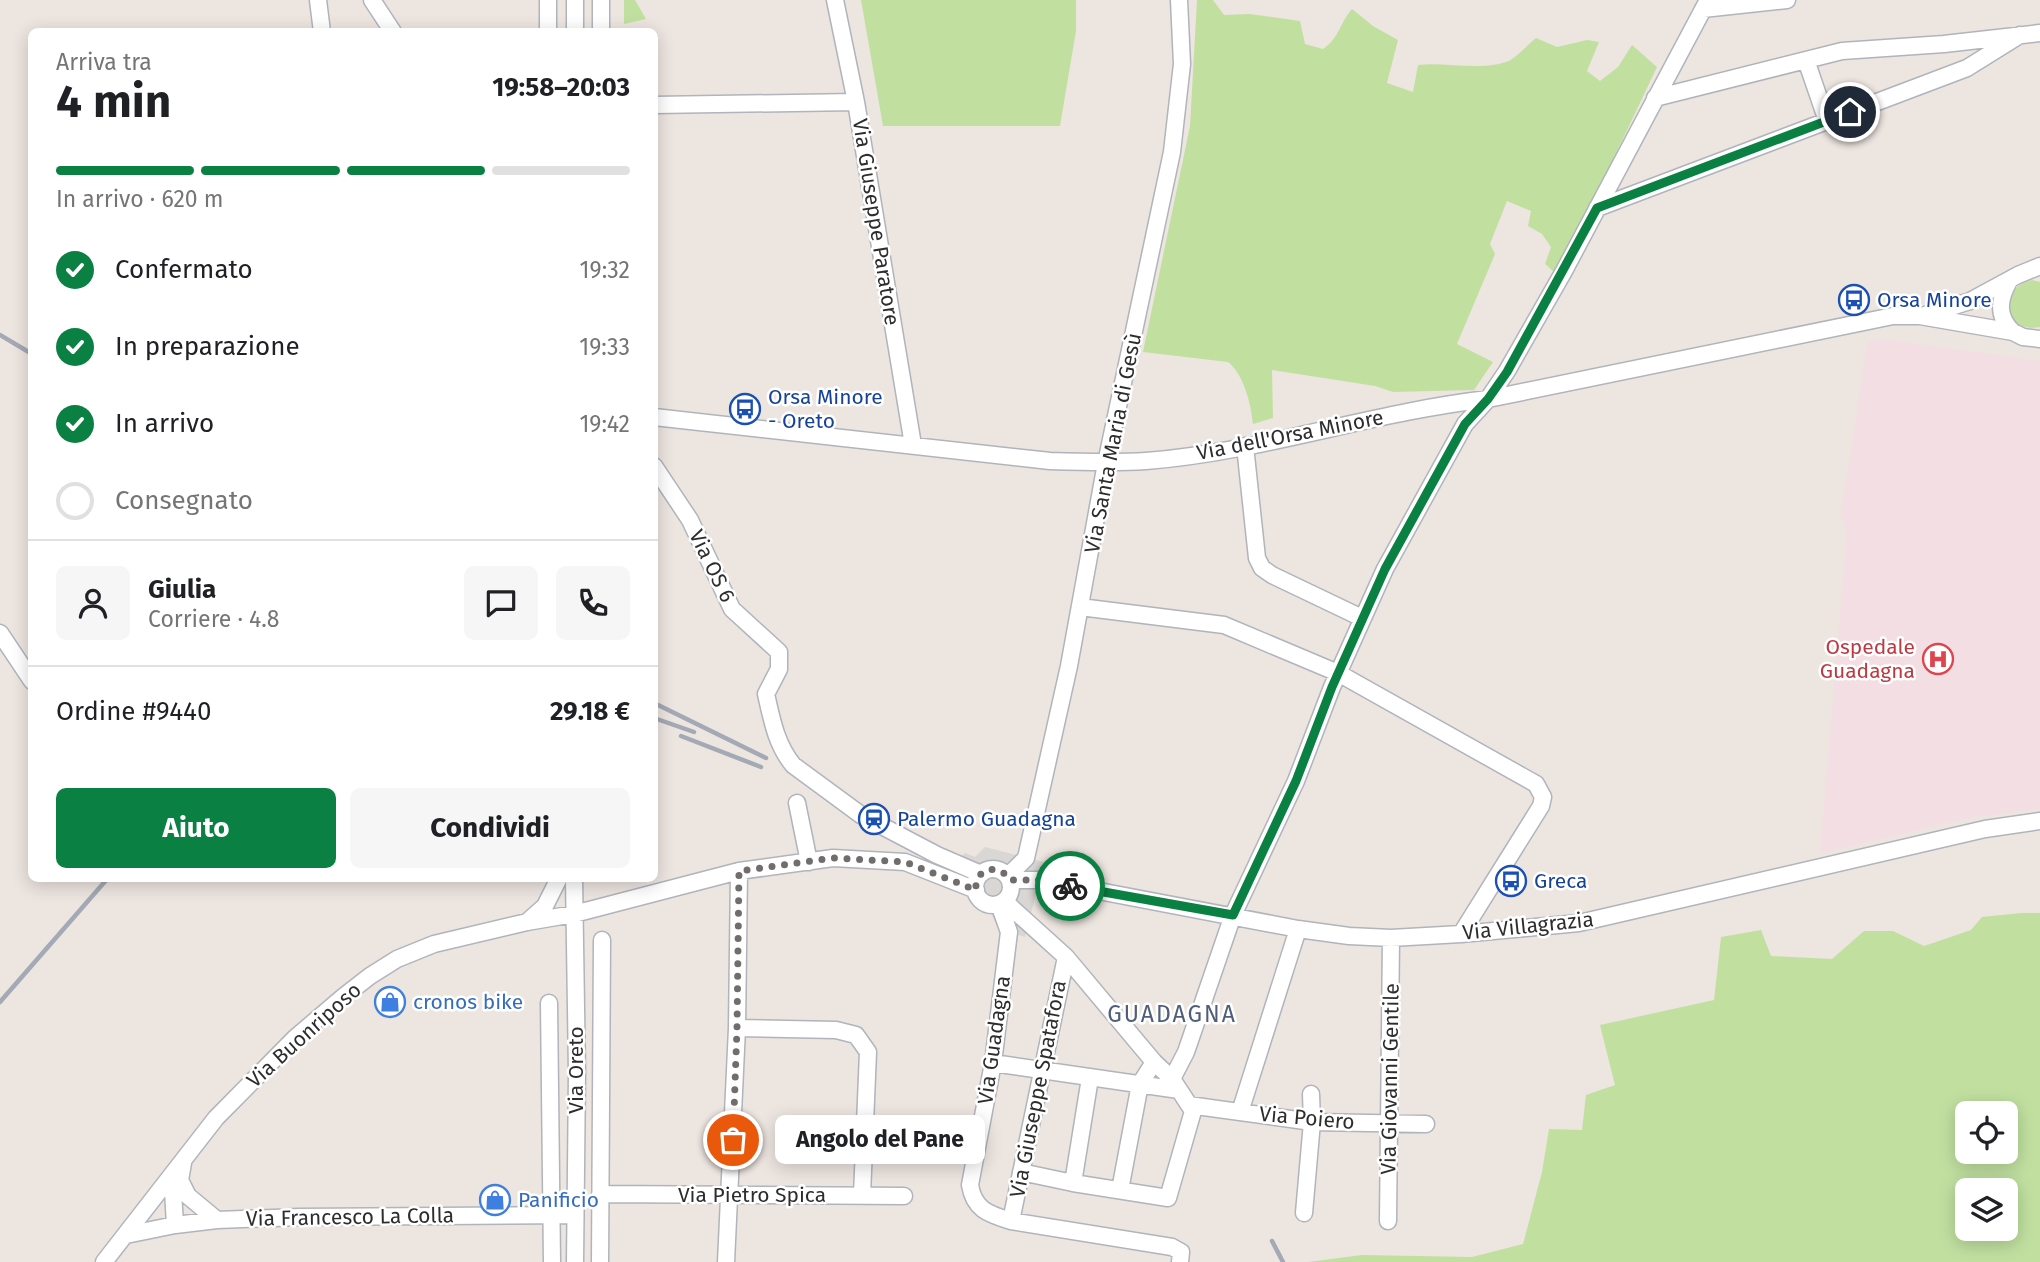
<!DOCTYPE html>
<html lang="it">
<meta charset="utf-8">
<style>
:root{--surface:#fff;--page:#f6f6f6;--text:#202124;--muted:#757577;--line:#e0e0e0;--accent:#0b8043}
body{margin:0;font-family:"Fira Sans",sans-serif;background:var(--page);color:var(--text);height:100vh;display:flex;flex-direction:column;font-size:26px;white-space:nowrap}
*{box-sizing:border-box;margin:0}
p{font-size:23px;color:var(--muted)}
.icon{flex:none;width:38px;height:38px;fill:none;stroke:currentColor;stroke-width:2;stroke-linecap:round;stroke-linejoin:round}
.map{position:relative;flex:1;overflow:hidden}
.details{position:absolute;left:28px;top:28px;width:630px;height:854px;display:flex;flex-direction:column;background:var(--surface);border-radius:10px;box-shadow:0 4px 18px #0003}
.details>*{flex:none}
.fabs{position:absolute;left:1955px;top:1101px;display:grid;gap:14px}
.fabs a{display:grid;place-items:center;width:63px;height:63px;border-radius:10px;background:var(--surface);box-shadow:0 4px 18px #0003;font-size:35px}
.pin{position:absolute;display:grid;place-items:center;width:60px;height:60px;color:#fff;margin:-30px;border:4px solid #fff;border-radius:50%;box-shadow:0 2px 7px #0007}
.courier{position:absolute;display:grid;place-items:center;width:70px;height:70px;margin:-35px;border:5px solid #0b8043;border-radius:50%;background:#fff;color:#222;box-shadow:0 2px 9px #0007}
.bubble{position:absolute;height:49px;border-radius:10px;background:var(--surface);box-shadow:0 4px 18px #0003;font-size:23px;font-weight:700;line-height:49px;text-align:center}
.overview em{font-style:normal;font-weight:700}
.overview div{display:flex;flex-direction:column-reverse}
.overview{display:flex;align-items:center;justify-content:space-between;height:119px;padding:0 28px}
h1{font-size:46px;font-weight:700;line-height:52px}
.bar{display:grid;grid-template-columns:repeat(4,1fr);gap:10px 7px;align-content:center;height:84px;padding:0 28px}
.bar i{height:9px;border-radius:5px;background:var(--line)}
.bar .on{background:var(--accent)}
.bar p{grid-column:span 4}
.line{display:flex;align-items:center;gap:18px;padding:0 28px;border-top:2px solid var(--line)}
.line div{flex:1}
.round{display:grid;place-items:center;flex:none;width:74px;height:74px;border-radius:10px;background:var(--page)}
ol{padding:0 28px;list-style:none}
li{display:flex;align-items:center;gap:21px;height:77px}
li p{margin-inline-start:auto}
li .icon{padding:7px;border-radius:50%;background:var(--accent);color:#fff;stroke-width:4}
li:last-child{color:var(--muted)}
li i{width:38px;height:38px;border:4px solid var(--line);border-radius:50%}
.primary-button{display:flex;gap:14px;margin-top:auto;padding:14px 28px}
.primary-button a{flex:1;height:80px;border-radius:10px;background:var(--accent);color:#fff;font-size:28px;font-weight:700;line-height:80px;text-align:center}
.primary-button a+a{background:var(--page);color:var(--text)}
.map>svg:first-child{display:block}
</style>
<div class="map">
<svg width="2040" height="1262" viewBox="0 0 2040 1262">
<rect width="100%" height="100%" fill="#ede5e0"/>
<!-- medical -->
<path fill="#f3dee3" d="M1881,339L2040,361V809L1974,817L1820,853L1847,534L1841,514L1868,342Z"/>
<!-- green -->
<path fill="#c1e0a0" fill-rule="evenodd" d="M624,0H635L646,19L624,24Z
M861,0H1076V31L1060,126H883Z
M1197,0H1213L1224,15L1250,14L1300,21L1305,44L1323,49C1340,37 1339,24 1352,9L1373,26L1398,40L1387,83L1413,92L1418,65C1447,62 1479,71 1506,62C1516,59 1527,45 1536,38L1557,47L1587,40L1599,42L1587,71L1600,81L1618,67L1632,45L1657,67L1600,187L1554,272L1545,264L1551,247L1542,234L1528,226L1531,211L1507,201L1490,244L1495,254L1457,344L1493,362L1474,390L1393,392L1375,386L1272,370L1273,418L1253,424C1251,404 1244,375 1228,362L1143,352L1190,126Z
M2032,280L2040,282V327C2005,334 1994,290 2032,280Z
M2021,913H2040V1262H1308L1362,1255L1472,1257L1523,1244L1542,1172L1549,1129L1582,1130L1586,1095L1615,1085L1600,1025L1714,1000L1721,937L1761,930L1771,956L1832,959L1864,931H1893L1924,946L1971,930L1982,917ZM1967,1113H2006V1152H1967ZM1967,1190H2006V1228H1967Z"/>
<!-- plaza -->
<path fill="#d9d6d3" d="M985,847L1044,862L1025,937L998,929L991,913L972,894L941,876L965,853L975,857Z"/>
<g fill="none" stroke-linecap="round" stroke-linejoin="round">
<!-- minor casing -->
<g stroke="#b0b4bc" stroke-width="19">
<path id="minor" d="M318,0L322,32
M372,0L393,32
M548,0V32
M835,0L856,102L913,445
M1703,9L1787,0
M575,32V0
M601,32V0
M1806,60L1827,121
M1655,98L1842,51L1944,44L2040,33
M654,105L856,102
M1597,208L1967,68L2020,35
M2009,281C1999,299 1996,316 2013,332
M1925,315L1970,301L2018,275L2040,266
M654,417L1050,461C1082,462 1114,463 1146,461C1261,452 1373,412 1488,399L1893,316H1920L2013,332L2023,337L2040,339
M1245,446L1257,558L1262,568L1272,575L1362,618
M654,466L690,520L732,609L779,652V669L766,694C772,720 776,744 793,765L861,815L937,855L981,874
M1080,607L1224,625L1338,673L1536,784L1543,797L1541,806L1461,934
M0,633L32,681
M797,803L809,862
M975 887a18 18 0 1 1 36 0a18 18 0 1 1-36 0Z
M1008,876L1026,858L1069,666L1106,463L1172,152L1182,64L1179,0
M574,878L577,1073L575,1262
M1010,880H1041L1298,929L1349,936L1391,938L1461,934L1579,923L1985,829L2040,821
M1004,901L1066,957L1154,1062L1172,1079L1193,1111L1168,1198L1073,1183L1021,1172
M999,904L1009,932L993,1063L970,1185C974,1210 989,1214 1011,1221L1172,1247L1181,1252L1180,1262
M527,922L545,906L559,878
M549,1003L552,1262
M737,1028L836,1030L856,1035L868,1052L862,1195
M993,1063L1179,1090
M1172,1079L1186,1052L1233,915L1296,781L1332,687L1385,569L1465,424L1488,399L1507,371L1564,271L1708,0
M1189,1105L1312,1122L1426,1124
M1240,1112L1298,929
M183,1163L180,1180L188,1196L217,1220
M1073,1183L1090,1078
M1120,1190L1140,1084L1154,1062
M600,1194L904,1196
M1304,1213L1312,1122L1311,1094
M1011,1221L1066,957
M1388,1221L1391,938
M175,1225L173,1191L178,1172
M126,1235L175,1225L217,1220L299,1217L575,1215
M104,1262L216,1118L295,1038L343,997L370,976L397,959L434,944L527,922L574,914L739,871L833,858L905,862L976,890
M600,1262L602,940
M726,1262L737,1028L739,871"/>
</g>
<!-- minor -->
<use href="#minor" stroke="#fff" stroke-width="16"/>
<!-- rail -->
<path stroke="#a3a9b5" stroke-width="4.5" d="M0,335L32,354
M654,703L766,758
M654,718L694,732
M681,736L761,767
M0,1002L108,878
M1272,1241L1283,1262"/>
</g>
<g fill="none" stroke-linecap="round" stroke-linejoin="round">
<!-- done -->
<path stroke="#706d6c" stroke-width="7" stroke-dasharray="0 12.6" d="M733,1140L737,1028L739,871L833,858L905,862L976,890C974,868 999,862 1010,880H1041L1070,886"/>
<!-- route -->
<path stroke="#0b8043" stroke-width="9" d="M1070,886L1233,915L1296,781L1332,687L1385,569L1465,424L1488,399L1507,372L1597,208L1850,112"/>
</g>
<!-- icons -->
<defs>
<g id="bus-ring" transform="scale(1.575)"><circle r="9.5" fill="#fff" stroke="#1a4fb4" stroke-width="1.5"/><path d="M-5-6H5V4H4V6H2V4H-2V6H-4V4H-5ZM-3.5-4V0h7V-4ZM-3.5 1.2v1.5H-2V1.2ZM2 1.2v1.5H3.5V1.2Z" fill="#1a4fb4"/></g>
<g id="hospital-ring" transform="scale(1.575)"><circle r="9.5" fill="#fff" stroke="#e0444e" stroke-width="1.5"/><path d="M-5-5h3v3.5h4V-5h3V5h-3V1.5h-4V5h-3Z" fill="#e0444e"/></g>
<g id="station-ring" transform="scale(1.575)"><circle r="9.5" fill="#fff" stroke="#1a4fb4" stroke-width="1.5"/><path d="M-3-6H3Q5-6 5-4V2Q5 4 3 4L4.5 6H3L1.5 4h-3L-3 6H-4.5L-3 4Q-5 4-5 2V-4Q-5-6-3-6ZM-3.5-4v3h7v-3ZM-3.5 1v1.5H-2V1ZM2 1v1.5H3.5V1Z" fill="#1a4fb4"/></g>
<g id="shop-ring" transform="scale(1.575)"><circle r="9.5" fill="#fff" stroke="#3f7fe0" stroke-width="1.5"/><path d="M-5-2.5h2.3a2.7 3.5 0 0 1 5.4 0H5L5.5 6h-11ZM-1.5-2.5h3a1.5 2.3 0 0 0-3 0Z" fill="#3f7fe0"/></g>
</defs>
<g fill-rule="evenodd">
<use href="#bus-ring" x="1854" y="300"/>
<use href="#bus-ring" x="745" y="409"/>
<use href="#hospital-ring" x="1938" y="659"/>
<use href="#station-ring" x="874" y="819"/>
<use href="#bus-ring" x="1511" y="881"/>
<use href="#shop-ring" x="390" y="1002"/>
<use href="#shop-ring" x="495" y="1200"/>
</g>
<g text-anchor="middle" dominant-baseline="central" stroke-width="5" stroke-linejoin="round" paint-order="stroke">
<!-- street labels -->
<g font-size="21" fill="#2d2d2d" stroke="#fff">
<text transform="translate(876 222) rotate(81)">Via Giuseppe Paratore</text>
<text transform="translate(1290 435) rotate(-11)">Via dell'Orsa Minore</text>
<text transform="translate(1113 443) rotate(-79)">Via Santa Maria di Gesù</text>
<text transform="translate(712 566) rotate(64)">Via OS 6</text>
<text transform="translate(1528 926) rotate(-6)">Via Villagrazia</text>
<text transform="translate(304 1035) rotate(-42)">Via Buonriposo</text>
<text transform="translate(994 1040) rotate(-82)">Via Guadagna</text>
<text transform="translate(576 1070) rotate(-90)">Via Oreto</text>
<text transform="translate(1390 1079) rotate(-89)">Via Giovanni Gentile</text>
<text transform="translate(1038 1089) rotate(-79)">Via Giuseppe Spatafora</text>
<text transform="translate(1307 1118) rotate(5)">Via Poiero</text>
<text x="752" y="1195">Via Pietro Spica</text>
<text transform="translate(350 1217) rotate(-1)">Via Francesco La Colla</text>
</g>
<!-- transit labels -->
<g font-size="21" fill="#164399" stroke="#fff" text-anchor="start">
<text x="1877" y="300">Orsa Minore</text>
<text x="768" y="397">Orsa Minore<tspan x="768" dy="24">- Oreto</tspan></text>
<text x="897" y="819">Palermo Guadagna</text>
<text x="1534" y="881">Greca</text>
</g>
<!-- health labels -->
<g font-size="21" fill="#be3a42" stroke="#fff" text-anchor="end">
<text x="1915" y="647">Ospedale<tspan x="1915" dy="24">Guadagna</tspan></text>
</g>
<!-- shop labels -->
<g font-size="21" fill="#366cbe" stroke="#fff" text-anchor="start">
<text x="413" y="1002">cronos bike</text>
<text x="518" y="1200">Panificio</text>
</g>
<!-- neighbourhood labels -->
<g font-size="23" letter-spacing="2" fill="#4f5e7b" stroke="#fff">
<text x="1172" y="1014">GUADAGNA</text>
</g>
</g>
</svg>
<div class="fabs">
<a><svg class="icon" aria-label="locate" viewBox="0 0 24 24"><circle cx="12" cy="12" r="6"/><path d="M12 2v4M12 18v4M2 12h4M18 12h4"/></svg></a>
<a><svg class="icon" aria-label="layers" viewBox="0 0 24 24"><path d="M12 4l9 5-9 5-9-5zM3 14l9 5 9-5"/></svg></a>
</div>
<div class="pin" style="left:733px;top:1140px;background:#ea580c"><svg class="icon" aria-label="bag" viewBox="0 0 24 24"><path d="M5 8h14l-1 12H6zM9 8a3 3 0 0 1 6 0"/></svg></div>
<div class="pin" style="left:1850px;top:112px;background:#1f2937"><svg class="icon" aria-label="home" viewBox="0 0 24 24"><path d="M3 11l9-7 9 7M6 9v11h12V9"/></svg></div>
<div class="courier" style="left:1070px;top:886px"><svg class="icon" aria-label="bike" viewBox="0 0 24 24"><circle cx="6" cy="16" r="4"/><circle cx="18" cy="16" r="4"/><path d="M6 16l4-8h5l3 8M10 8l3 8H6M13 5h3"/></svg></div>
<div class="bubble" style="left:775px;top:1115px;width:210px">Angolo del Pane</div>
<section class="details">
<div class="overview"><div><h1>4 min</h1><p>Arriva tra</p></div><em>19:58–20:03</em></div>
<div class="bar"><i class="on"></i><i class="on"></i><i class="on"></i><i></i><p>In arrivo · 620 m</p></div>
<ol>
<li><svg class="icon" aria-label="check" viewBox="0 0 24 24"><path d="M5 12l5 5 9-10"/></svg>Confermato<p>19:32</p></li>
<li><svg class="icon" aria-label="check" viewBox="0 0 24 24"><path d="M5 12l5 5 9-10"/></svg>In preparazione<p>19:33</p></li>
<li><svg class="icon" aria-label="check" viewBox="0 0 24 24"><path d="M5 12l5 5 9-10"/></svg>In arrivo<p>19:42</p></li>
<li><i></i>Consegnato</li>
</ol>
<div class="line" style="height:126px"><a class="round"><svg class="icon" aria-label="person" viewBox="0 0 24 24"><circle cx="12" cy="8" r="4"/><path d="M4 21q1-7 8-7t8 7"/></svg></a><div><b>Giulia</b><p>Corriere · 4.8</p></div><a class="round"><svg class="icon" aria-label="chat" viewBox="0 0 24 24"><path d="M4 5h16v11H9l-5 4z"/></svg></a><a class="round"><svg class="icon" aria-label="phone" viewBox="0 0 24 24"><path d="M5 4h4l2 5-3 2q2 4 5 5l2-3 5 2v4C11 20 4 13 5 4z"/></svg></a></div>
<div class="line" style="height:91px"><div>Ordine #9440</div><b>29.18 €</b></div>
<div class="primary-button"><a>Aiuto</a><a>Condividi</a></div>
</section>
</div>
